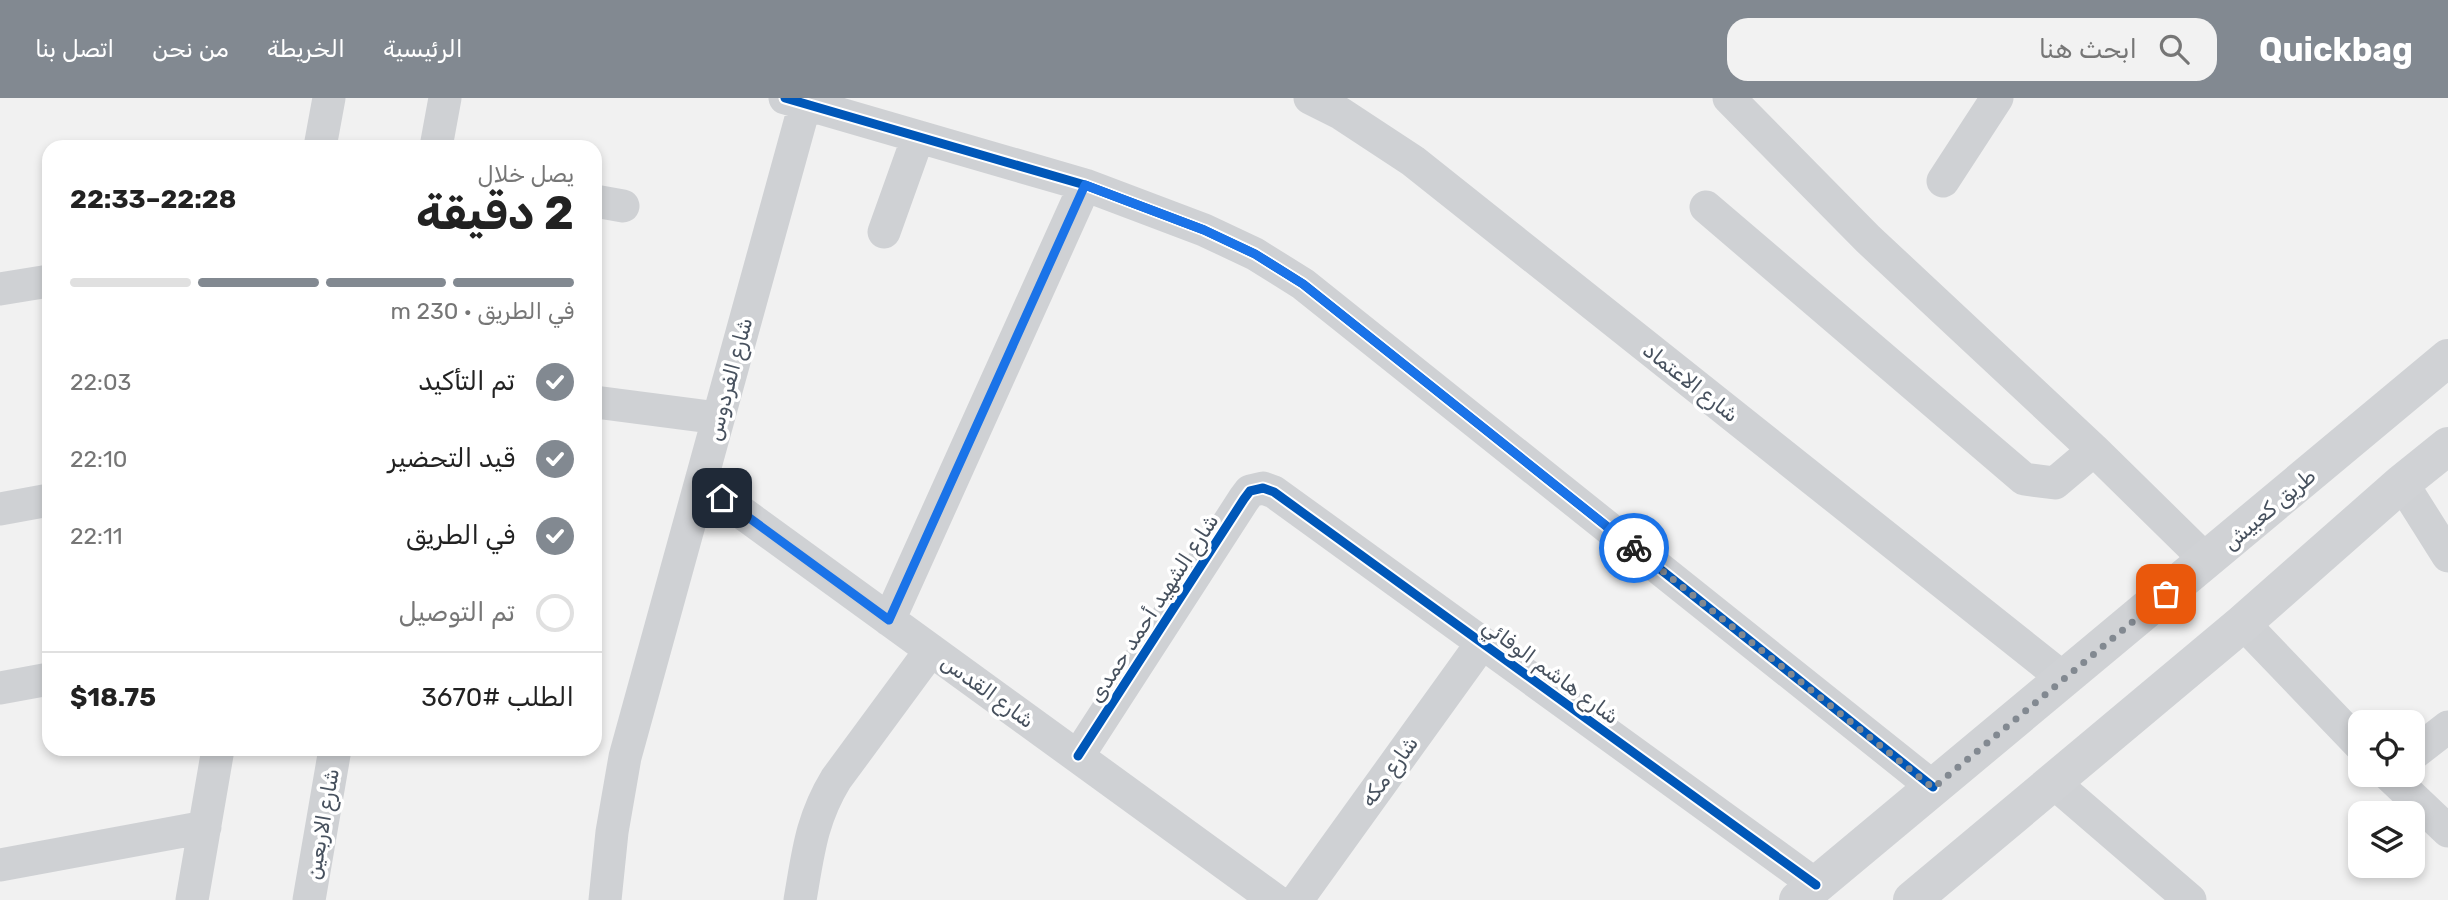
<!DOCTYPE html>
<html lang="ar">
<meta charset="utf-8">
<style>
:root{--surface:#fff;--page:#f2f2f2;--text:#222;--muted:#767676;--line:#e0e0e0;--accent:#828991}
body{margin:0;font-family:Rubik,Vazirmatn,sans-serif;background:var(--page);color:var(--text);direction:rtl;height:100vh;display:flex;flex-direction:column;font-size:26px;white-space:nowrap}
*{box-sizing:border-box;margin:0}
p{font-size:23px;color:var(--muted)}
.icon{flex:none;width:38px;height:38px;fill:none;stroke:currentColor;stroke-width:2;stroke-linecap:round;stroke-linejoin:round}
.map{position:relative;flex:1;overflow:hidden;direction:ltr}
.details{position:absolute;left:42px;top:42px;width:560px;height:616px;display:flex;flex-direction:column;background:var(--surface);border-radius:21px;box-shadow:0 4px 10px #0003;direction:rtl}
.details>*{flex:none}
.tools{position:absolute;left:2348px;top:612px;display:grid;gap:14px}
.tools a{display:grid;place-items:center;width:77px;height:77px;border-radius:14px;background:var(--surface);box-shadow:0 4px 10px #0003;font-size:35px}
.pin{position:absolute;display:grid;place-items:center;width:60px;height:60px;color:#fff;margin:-30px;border-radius:14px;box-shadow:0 4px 10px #0006}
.courier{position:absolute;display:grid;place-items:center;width:70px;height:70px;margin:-35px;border:5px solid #1a73e8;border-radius:50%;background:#fff;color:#222;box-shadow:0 2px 9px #0007}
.head em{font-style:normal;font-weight:700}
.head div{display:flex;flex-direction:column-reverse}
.head{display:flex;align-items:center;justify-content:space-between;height:119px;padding:0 28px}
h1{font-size:46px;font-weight:700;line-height:52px}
.bar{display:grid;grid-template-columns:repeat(4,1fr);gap:10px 7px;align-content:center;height:84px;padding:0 28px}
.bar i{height:9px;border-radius:5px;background:var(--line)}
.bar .selected{background:var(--accent)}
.bar p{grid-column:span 4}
.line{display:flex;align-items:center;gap:18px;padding:0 28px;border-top:2px solid var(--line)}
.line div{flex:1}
ol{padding:0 28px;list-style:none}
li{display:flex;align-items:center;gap:21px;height:77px}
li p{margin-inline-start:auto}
li .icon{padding:7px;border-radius:50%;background:var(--accent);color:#fff;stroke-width:4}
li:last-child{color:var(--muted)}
li i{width:38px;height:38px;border:4px solid var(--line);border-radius:50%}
header{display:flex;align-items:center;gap:42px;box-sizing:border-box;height:98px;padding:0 35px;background:var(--accent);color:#fff}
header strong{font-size:33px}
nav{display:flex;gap:38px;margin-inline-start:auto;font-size:24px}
.search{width:490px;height:63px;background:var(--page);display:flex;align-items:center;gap:18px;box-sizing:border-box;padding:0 24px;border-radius:21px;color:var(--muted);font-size:26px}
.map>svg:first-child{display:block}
</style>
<header>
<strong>Quickbag</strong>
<div class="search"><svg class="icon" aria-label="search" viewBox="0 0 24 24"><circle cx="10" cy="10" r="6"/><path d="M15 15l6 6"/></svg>ابحث هنا</div>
<nav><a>الرئيسية</a><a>الخريطة</a><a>من نحن</a><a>اتصل بنا</a></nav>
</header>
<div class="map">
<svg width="2448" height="802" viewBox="0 0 2448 802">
<rect width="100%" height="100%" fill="#f1f1f1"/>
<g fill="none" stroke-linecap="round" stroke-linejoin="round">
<!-- street -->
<path stroke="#cfd1d4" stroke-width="33" d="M785,0L1085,87L1204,132L1255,156L1303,186L1933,689
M1310,0L1340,15L1413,63L2063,580
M1729,0L1868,141L2094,352L2207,463
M320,49L329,0
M436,49L445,0
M1943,83L1997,0
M595,103L623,108
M1706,109L2024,381L2055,385L2094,352
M884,134L918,39
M0,191L49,183
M595,304L718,320
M701,385L1275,802
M2402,385L2448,458
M0,411L49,402
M889,522L1085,87
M2243,525L2361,648
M0,590L49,581
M2413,656L2448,629
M1078,658L1244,401L1250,393L1263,390L1274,394L1816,787
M2389,677L2448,733
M2053,684L2190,802
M0,767L205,729
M192,802L218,651
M309,802L335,651
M605,802L612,734L625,659L805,6
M800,802C808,756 811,722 836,681L931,552
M1297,802L1482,545"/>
<!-- secondary -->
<path stroke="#d0d2d5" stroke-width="38" d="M1798,802L2448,260
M1912,802L2243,525L2402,385L2448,348"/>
<!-- cycleway casing -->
<g stroke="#fff" stroke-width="13">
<path id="cycleway" d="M785,0L1085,87L1204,132L1255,156L1303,186L1933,689
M1078,658L1244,401L1250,393L1263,390L1274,394L1816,787"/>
</g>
<!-- cycleway -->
<use href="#cycleway" stroke="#0057b8" stroke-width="9"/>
</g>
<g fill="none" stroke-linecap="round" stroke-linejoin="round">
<!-- done -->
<path stroke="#828991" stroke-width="7" stroke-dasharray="0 12.6" d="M1634,450L1933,690L2166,496"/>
<!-- route -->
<path stroke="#1a73e8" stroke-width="9" d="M722,400L889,522L1085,87L1204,132L1255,156L1303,186L1634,450"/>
</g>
<g text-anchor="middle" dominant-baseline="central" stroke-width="7" stroke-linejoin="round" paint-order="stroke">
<!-- street labels -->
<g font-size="21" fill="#47515e" stroke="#fff">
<text transform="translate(729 281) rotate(-75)">شارع الفردوس</text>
<text transform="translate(1691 284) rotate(38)">شارع الاعتماد</text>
<text transform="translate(2269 411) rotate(-40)">طريق كعبيش</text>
<text transform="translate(1153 510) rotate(-57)">شارع الشهيد أحمد حمدى</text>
<text transform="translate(1551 573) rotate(36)">شارع هاشم الوفائي</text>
<text transform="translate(988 593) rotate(36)">شارع القدس</text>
<text transform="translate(1389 673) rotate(-54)">شارع مكه</text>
<text transform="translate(322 726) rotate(-80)">شارع الاربعين</text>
</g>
</g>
</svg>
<div class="tools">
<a><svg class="icon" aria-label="locate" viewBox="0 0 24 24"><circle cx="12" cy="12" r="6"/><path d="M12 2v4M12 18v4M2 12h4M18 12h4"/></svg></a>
<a><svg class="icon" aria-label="layers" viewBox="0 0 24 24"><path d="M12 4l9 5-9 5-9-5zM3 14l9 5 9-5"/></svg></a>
</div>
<div class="pin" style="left:2166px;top:496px;background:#ea580c"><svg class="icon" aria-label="bag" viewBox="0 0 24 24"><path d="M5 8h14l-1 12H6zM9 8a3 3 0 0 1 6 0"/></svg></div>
<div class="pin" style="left:722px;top:400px;background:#1f2937"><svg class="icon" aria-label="home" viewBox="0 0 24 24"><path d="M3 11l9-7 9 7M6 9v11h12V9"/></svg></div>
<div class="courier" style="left:1634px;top:450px"><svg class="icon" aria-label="bike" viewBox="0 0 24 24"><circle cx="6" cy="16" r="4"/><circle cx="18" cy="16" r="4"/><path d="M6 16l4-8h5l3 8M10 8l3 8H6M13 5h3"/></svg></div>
<section class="details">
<div class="head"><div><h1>2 دقيقة</h1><p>يصل خلال</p></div><em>22:28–22:33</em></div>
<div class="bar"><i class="selected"></i><i class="selected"></i><i class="selected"></i><i></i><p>في الطريق · 230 m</p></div>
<ol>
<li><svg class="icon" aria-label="check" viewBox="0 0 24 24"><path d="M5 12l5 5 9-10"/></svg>تم التأكيد<p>22:03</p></li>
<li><svg class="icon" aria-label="check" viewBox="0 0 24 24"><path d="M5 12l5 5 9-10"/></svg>قيد التحضير<p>22:10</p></li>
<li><svg class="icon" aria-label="check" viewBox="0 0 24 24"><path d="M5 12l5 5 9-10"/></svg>في الطريق<p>22:11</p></li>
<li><i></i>تم التوصيل</li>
</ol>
<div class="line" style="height:91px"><div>الطلب #3670</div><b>$18.75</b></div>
</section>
</div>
